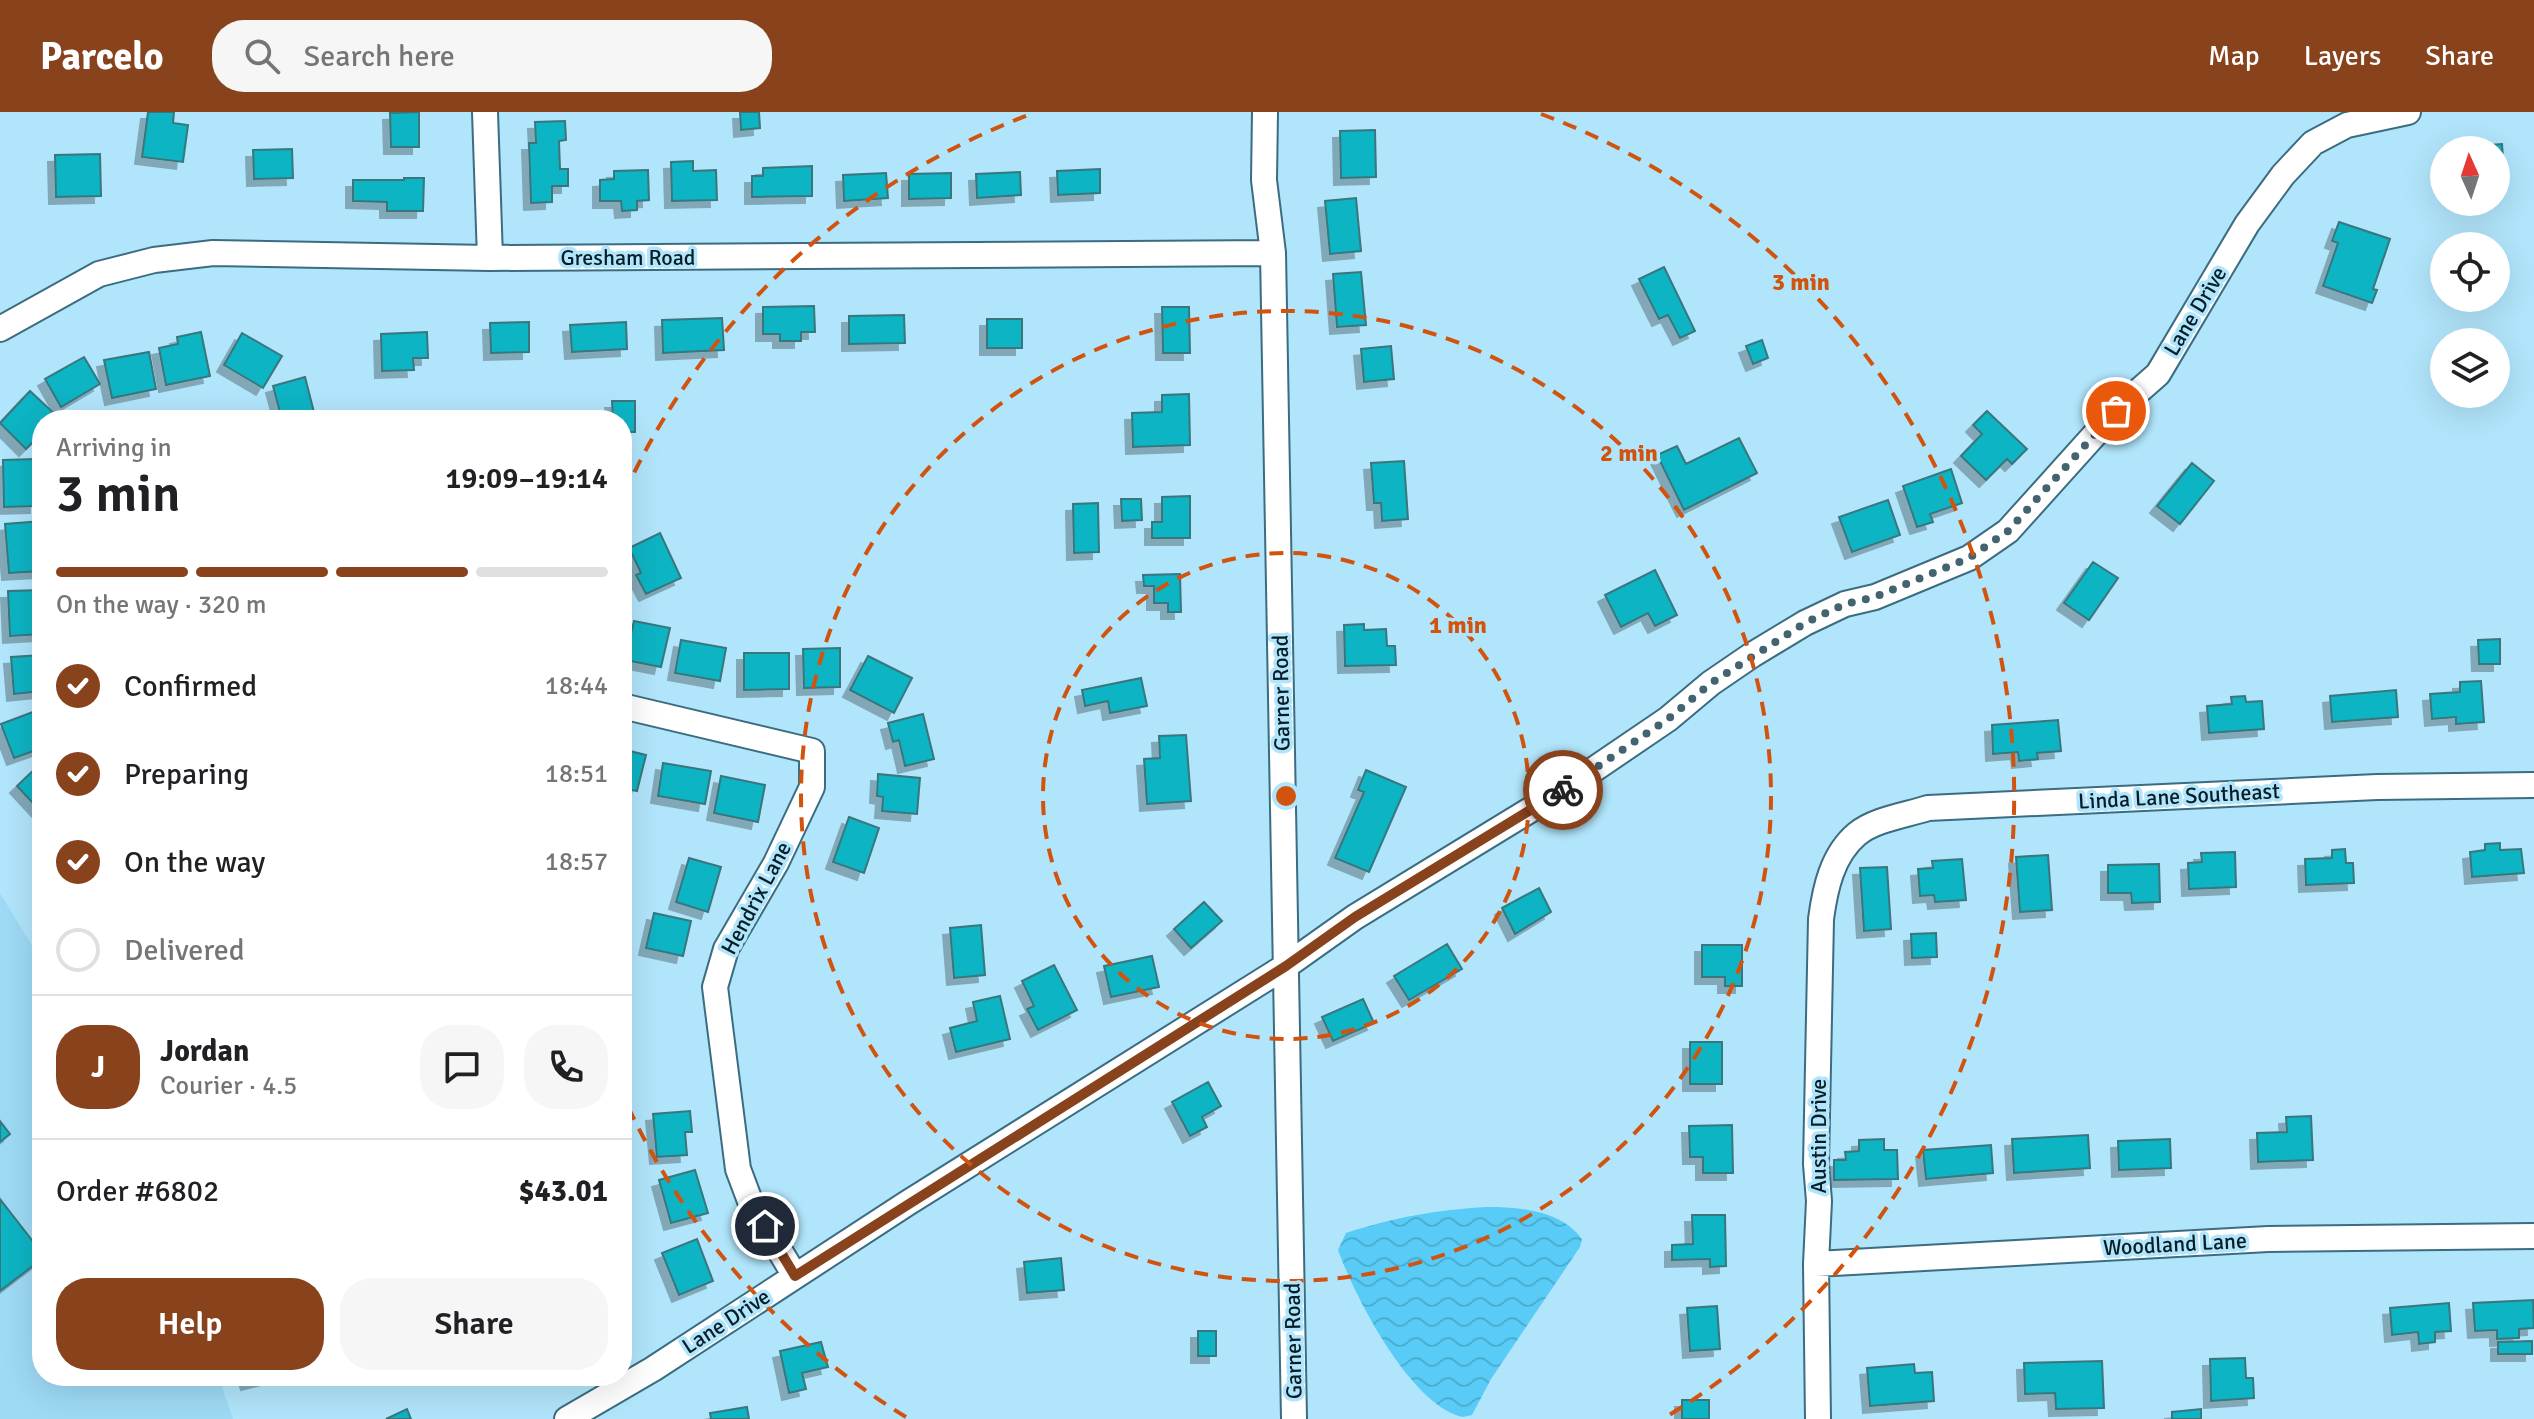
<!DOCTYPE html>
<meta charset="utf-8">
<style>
:root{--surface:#fff;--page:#f6f6f6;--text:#202124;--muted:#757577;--line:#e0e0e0;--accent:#88421c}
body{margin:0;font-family:Signika,sans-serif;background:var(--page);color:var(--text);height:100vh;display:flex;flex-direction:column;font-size:30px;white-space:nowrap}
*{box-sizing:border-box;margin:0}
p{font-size:26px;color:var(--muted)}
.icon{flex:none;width:44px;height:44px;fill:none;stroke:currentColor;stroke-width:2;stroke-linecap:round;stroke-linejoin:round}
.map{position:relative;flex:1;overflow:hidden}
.details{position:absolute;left:32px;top:298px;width:600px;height:976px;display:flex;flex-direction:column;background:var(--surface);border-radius:32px;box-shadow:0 8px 32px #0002}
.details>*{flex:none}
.needle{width:52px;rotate:357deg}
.tools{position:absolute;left:2430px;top:24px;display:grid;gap:16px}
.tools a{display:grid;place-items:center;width:80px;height:80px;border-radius:50%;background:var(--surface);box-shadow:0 8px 32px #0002;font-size:40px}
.pin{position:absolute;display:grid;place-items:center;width:68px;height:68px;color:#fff;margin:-34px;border:4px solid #fff;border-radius:50%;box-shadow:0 2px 8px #0007}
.courier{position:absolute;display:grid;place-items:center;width:80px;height:80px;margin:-40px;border:6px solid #88421c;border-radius:50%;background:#fff;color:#222;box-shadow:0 2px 10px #0007}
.summary em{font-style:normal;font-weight:600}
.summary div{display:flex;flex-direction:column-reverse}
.summary{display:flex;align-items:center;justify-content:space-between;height:136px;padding:0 24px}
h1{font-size:52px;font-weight:600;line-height:60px}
.bar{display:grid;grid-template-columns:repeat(4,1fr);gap:12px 8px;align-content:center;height:96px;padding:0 24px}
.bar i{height:10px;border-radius:6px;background:var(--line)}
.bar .on{background:var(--accent)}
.bar p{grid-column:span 4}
.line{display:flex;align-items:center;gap:20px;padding:0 24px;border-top:2px solid var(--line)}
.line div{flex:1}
.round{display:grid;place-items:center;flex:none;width:84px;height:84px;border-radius:32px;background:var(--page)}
ol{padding:0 24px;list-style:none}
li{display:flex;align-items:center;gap:24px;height:88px}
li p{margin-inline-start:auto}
li .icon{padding:8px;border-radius:50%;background:var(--accent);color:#fff;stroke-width:4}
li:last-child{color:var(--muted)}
li i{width:44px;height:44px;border:4px solid var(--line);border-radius:50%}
.cta{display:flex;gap:16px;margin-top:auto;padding:16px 24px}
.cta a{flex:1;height:92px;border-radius:32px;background:var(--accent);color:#fff;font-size:32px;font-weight:600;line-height:92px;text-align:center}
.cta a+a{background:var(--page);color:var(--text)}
header{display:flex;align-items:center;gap:48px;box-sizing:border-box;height:112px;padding:0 40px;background:var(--accent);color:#fff}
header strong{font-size:38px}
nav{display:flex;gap:44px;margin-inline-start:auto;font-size:28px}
.search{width:560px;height:72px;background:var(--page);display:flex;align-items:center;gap:20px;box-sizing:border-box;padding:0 28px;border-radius:32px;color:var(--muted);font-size:30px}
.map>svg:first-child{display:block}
</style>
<header>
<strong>Parcelo</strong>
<div class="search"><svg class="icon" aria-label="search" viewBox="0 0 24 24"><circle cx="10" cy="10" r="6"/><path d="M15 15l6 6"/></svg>Search here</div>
<nav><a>Map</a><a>Layers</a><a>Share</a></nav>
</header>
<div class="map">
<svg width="2534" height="1307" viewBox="0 0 2534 1307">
<defs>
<pattern id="water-waves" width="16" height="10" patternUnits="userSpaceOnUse" patternTransform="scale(2)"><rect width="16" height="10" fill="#58cbf6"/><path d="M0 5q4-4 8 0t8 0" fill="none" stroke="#4baed3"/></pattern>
<filter id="shadow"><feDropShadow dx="-7" dy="7" stdDeviation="0" flood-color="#0004"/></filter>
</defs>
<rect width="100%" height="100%" fill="#b1e5fb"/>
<!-- built -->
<path fill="#9edaf5" d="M0,781L42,850V1264H218L233,1307H0Z"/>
<!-- water -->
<path fill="url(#water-waves)" d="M1487,1095C1519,1095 1561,1098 1582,1127L1580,1135L1491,1267L1472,1303L1463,1305C1411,1294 1355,1185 1338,1138L1346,1121C1396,1105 1435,1098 1487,1095Z"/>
<!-- building -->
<path fill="#07b4c4" stroke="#3b767d" stroke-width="2" filter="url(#shadow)" d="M148,0H174L173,11L188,13L183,50L142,45Z
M419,0V35H391L390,1Z
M740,0H759L760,16L741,18Z
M565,9L566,28L559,29L560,57H568V74H552V90L531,91L529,31H536L535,10Z
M1375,18L1376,65L1341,66L1340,19Z
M2502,32L2504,60H2496V38H2461V35Z
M292,37L293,66L254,67L253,38Z
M100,42L101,84L56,85L55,43Z
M693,49V59L716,58L717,88L672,89L671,50Z
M812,54V84L752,85V64H763V56Z
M1100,57V81L1058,83L1057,59Z
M648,58L649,88L637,89V98L622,99L621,89H600V68L614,67V59Z
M1020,60L1021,83L977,86L976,62Z
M886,61L888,86L844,89L843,63Z
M951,61V86L909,87V62Z
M404,66H424L423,99H387V90L353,89V68H404Z
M1356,86L1361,139L1330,142L1325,89Z
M2339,110L2390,127L2373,177L2377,178L2372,191L2323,174L2338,131L2332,129Z
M1664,155L1695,219L1680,226L1668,203L1659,207L1639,167Z
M1361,160L1366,213L1337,215L1333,162Z
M814,194L815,220H801V229H780V222H763V195Z
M1162,195H1189L1190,241H1163Z
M904,203L905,231L849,232V204Z
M722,206L724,238L663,241L662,208Z
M987,207H1022V236H987Z
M529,210V240L491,241L490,211Z
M626,210L627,237L572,240L570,213Z
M201,220L210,264L166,273L159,236L178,232L177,225Z
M427,220L428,246H413L414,258L382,259L381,222Z
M242,221L282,244L263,276L224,253Z
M1762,228L1768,246L1753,252L1746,234Z
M1391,234L1394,267L1364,270L1361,237Z
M149,240L156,277L112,286L104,248Z
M84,245L100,272L61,295L45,267Z
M305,265L316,308H282L273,274Z
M30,279L57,304L54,308H42V321L26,337L0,311Z
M1189,282L1190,333L1133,335L1132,301L1162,300V283Z
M612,289H635V320H622V308H613Z
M1987,299L2027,337L2012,352L2007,347L1986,368L1961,344L1982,322L1973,313Z
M1739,326L1757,361L1684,398L1657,343L1677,334L1686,352Z
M35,347L37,394L4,395L3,348Z
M1404,349L1408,407L1382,409L1381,391H1374L1371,351Z
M2192,351L2214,369L2180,412L2157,394Z
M1951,357L1962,391L1930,402L1933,410L1917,415L1903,374Z
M1190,384V426H1152V410H1162V385Z
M1121,387H1141L1142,408L1122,409Z
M1888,388L1900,423L1852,440L1839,405Z
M1098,391L1099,440L1074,441L1073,392Z
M42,409V459L9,461L5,412Z
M660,421L681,466L646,482L636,463L641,461L629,436Z
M2093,450L2118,466L2089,508L2064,491Z
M1655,458L1677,503L1655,514L1648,501L1621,515L1605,483Z
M1180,462L1181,500H1168V491H1154V474H1144L1143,463Z
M42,478V522L10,524L8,479Z
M634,509L670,516L661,555L625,548Z
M1364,512V518L1386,517L1387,534H1395L1396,553L1345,554L1344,513Z
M2500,527V552H2479L2478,528Z
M681,528L726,536L720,569L675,561Z
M840,536V575L804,576L803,537Z
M744,541H789V577L744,578Z
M42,543V579L14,582L11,545Z
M868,544L912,566L894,601L850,578Z
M1141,566L1147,594L1110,601L1108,589L1085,594L1082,578Z
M2481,569L2484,610L2456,612V605L2432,607L2430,582L2460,580V570Z
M2396,578L2398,605L2332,610L2330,584Z
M2245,584L2246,590L2262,589L2264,617L2209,621L2207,594L2232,592L2231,585Z
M38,598L42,608V636L14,646L1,612Z
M923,602L934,647L905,654L899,628L893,630L888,611Z
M2058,608L2061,639L2037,641L2038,647L2019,649L2018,640L1993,642L1992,613Z
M1186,623L1191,689L1147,692L1144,647L1160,646L1159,624Z
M622,637L646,643L637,679L622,676Z
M42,650V701L17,674Z
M663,651L711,659L705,692L658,684Z
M1366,658L1406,675L1369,760L1335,746L1364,680L1358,678Z
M878,662L920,666L917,702L882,699L883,685L877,684Z
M721,664L765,673L758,710L714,701Z
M849,705L879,716L864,761L833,750Z
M2500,731V738L2521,737L2524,761L2472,765L2470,740L2485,738V732Z
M2345,737L2346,751H2353L2354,771L2306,773L2305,747L2332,746V738Z
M2235,740L2236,775L2189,777L2188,751L2202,750L2201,741Z
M2048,743L2052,798L2020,800L2016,745Z
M689,746L721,755L708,800L676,790Z
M1962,747L1966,788L1935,790L1934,783L1920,784L1918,757L1933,756L1932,749Z
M2159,752L2160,790L2132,791L2131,781H2108V753Z
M1887,755L1891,817L1864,819L1860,756Z
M1539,776L1551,800L1515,822L1502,796Z
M1204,790L1222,809L1191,836L1174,817Z
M654,801L691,809L683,844L646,836Z
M981,813L985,863L954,866L950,816Z
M1936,821L1937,845L1912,846L1911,822Z
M1447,832L1462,857L1409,888L1394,864Z
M1702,833H1742V874H1725V865H1702Z
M1152,844L1159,875L1111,885L1104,854Z
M1054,853L1077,898L1038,918L1027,897L1034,894L1022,869Z
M1000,884L1010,927L956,940L950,916L977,909L973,890Z
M1363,887L1374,911L1333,929L1322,905Z
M1690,930H1722V972H1690Z
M1208,970L1221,994L1202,1005L1207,1015L1190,1024L1172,990Z
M690,999L692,1020H685L687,1043L657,1045L653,1002Z
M2311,1004L2313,1048L2258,1050L2257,1021L2287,1020L2286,1005Z
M0,1009L10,1022L0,1030Z
M1732,1013L1733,1061H1703V1045H1690L1689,1014Z
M2088,1023L2090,1056L2014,1061L2012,1027Z
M1884,1027V1038H1897L1898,1067L1834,1068V1048H1846L1845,1040L1859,1039V1028Z
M2170,1027L2171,1056L2119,1058L2118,1029Z
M1991,1033L1993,1061L1926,1067L1923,1038Z
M695,1058L708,1101L671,1111L659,1068Z
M0,1087L42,1141V1147L0,1179Z
M1692,1103H1725L1726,1154L1710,1155V1147L1672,1148V1133L1693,1132Z
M697,1127L713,1169L679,1183L662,1141Z
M1061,1146L1064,1178L1027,1181L1024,1150Z
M2533,1188L2534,1216L2519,1217V1226L2497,1227V1218L2475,1219L2473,1191Z
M2449,1191L2451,1219L2435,1220V1230L2419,1232L2418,1220L2392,1223L2390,1196Z
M1717,1194L1720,1237L1690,1239L1687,1196Z
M1198,1219H1216V1244H1198Z
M2532,1229V1242H2498V1230Z
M821,1230L828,1255L802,1261L806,1277L789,1281L780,1239Z
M2245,1246L2246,1266H2253L2254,1286L2211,1289L2210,1247Z
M2102,1249L2104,1296L2056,1297L2055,1281L2025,1282L2024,1251Z
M1914,1252L1915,1261L1932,1260L1934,1289L1870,1294L1867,1256Z
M246,1264H276L248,1271Z
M1682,1288H1709V1307H1682Z
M747,1295L749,1307H711L710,1301Z
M407,1297L411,1307H386Z
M2201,1297V1307H2172V1300Z"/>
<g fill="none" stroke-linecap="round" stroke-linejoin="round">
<!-- minor casing -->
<g stroke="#3b6c80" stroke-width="28">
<path id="minor" d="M485,0L490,146
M1265,0L1264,68L1273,141L1294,1307
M0,217L99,162L154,148L213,141L490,146L1273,141
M622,594L812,639V675L776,751L726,837L715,875L738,1057L750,1089L795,1164
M1816,1152L2268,1127L2534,1124
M567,1307L653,1257L906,1092L1286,854L1355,805L1571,673L1668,607L1711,571L1752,543L1805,511L1845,492L1875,485L1969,446L2008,419L2116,299L2158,262L2247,112L2283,63L2313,31L2347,13L2408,0
M1818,1307L1816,1152L1819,1089L1816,1052L1821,807C1825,777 1832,743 1857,722C1875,707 1907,703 1928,696L2377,675L2534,673"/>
</g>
<!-- minor -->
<use href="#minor" stroke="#fff" stroke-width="24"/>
</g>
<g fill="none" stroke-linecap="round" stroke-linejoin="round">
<!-- done -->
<path stroke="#436370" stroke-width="8" stroke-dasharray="0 14.4" d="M1563,678L1668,607L1711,571L1805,511L1845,492L1875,485L1969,446L2008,419L2116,299"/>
<!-- route -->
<path stroke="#88421c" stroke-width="10" d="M765,1114L795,1164L1286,854L1355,805L1563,678"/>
</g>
<!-- distance rings -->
<g fill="none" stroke="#d2530e" stroke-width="4" stroke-dasharray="14 10">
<circle cx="1286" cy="684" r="243"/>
<circle cx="1286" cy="684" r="485"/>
<path d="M906 1305A728 728 0 0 1 624 986M624 382A728 728 0 0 1 1031 2M1541 2A728 728 0 0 1 1666 1305"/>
</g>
<g text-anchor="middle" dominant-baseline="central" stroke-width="7" stroke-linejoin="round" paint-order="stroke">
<!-- street labels -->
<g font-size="22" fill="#081d25" stroke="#b1e5fb">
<text x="628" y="145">Gresham Road</text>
<text transform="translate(2195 199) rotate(-59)">Lane Drive</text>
<text transform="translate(1281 581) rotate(-91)">Garner Road</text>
<text transform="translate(2179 684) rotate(-3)">Linda Lane Southeast</text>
<text transform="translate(756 786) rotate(-62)">Hendrix Lane</text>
<text transform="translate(1818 1024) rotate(-90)">Austin Drive</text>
<text transform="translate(2175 1132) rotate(-3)">Woodland Lane</text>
<text transform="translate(726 1209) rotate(-33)">Lane Drive</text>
<text transform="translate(1293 1229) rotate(-91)">Garner Road</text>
</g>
</g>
<circle cx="1286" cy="684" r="12" fill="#d2530e" stroke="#b1e5fb" stroke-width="4"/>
<g font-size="24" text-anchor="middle" font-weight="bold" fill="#d2530e" stroke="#b1e5fb" stroke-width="7" stroke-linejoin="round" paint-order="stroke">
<text x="1801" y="178">3 min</text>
<text x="1629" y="349">2 min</text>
<text x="1458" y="521">1 min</text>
</g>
</svg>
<div class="tools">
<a><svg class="needle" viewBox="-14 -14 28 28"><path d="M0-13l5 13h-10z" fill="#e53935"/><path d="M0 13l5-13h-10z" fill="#757577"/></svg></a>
<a><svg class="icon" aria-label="locate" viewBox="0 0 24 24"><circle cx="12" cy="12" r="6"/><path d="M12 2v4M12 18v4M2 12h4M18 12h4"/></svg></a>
<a><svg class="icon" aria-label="layers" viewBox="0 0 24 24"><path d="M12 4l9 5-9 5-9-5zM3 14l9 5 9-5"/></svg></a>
</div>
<div class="pin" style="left:2116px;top:299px;background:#ea580c"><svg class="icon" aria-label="bag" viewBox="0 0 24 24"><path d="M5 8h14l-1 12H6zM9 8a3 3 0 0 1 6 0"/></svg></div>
<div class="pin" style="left:765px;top:1114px;background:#1f2937"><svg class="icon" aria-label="home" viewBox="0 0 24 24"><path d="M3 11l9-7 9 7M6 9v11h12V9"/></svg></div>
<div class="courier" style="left:1563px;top:678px"><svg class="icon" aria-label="bike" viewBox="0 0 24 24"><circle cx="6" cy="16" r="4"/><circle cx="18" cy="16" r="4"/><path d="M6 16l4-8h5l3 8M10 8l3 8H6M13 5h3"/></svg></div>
<section class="details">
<div class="summary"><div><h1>3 min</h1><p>Arriving in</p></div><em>19:09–19:14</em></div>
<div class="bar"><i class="on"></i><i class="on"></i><i class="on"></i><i></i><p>On the way · 320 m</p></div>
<ol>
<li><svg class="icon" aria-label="check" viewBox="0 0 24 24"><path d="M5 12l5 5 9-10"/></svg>Confirmed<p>18:44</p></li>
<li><svg class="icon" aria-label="check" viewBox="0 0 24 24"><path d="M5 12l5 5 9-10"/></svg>Preparing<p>18:51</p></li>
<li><svg class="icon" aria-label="check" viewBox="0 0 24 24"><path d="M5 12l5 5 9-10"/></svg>On the way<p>18:57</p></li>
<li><i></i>Delivered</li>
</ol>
<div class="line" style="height:144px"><b class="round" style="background:var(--accent);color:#fff">J</b><div><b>Jordan</b><p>Courier · 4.5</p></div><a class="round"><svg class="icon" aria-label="chat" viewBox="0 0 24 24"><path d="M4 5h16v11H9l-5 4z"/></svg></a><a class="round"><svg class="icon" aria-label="phone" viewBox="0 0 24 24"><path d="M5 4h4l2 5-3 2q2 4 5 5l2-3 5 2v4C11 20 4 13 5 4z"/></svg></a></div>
<div class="line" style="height:104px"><div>Order #6802</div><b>$43.01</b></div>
<div class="cta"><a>Help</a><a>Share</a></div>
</section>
</div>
